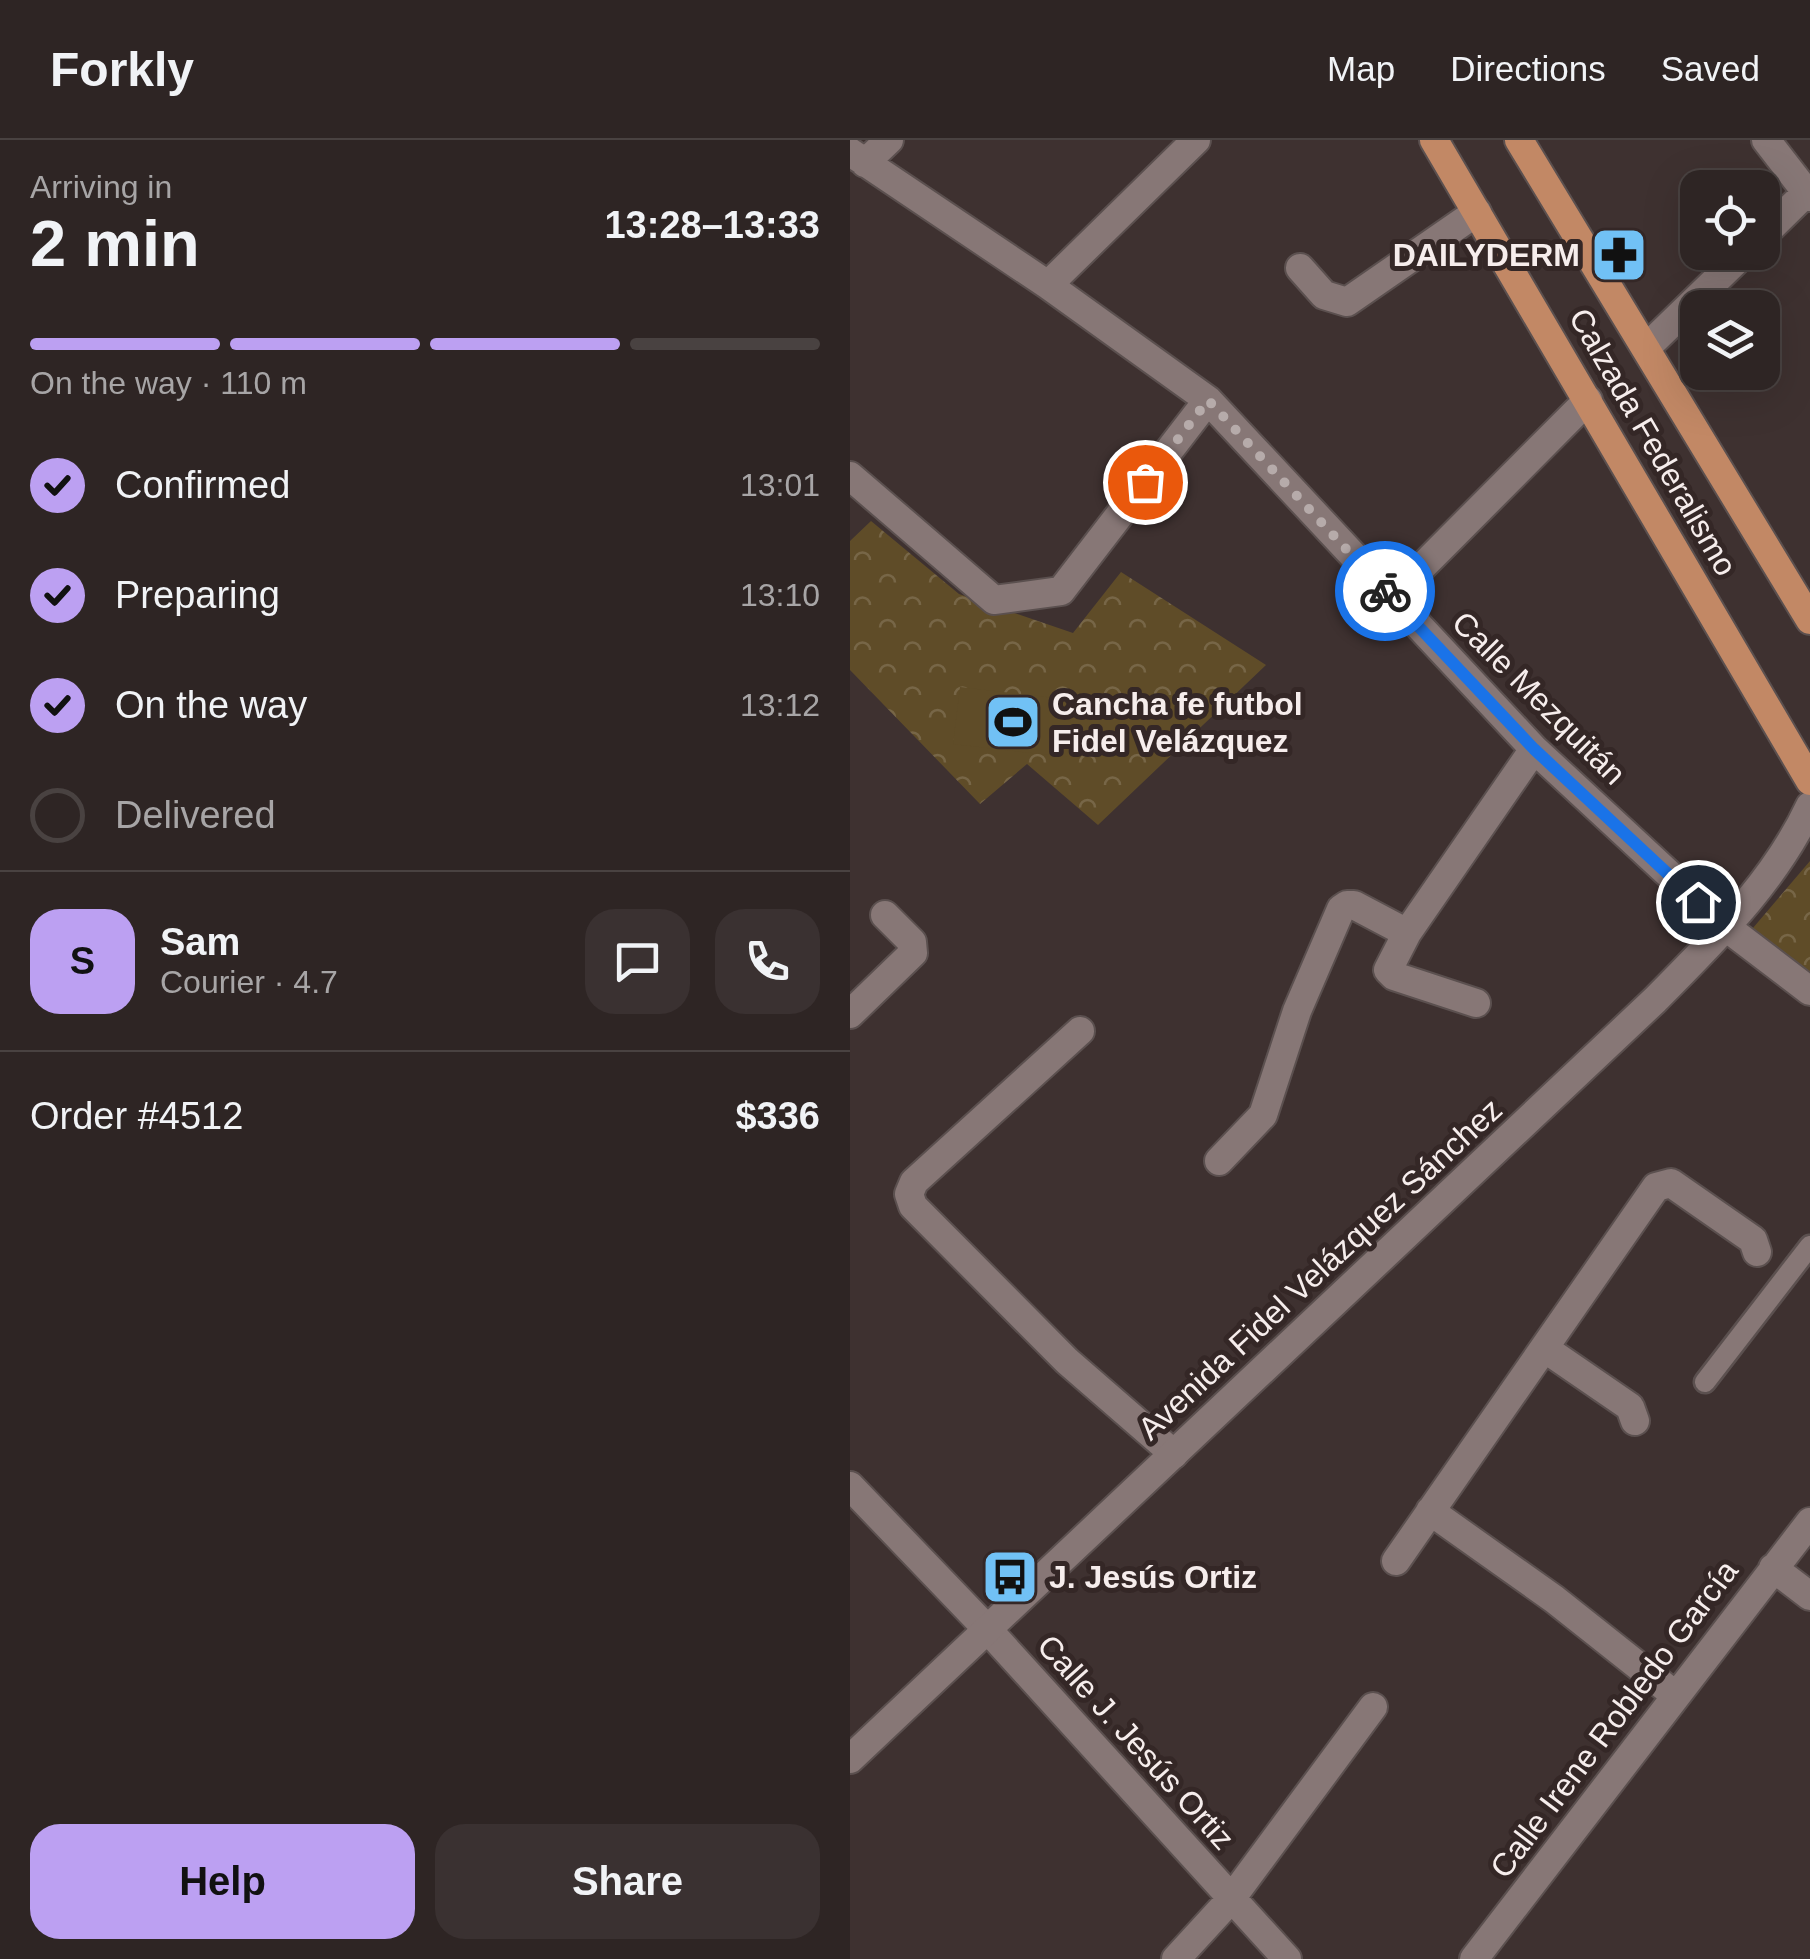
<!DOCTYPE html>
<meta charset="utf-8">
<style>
:root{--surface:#2e2524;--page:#3a3131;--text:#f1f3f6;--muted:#a7a5a6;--line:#494241;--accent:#bca0f2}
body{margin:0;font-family:Arial,sans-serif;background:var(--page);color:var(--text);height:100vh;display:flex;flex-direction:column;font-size:38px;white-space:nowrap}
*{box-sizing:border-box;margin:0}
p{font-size:32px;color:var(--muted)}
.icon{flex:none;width:55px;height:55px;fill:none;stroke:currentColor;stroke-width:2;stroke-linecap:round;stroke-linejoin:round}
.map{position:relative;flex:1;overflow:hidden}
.sheet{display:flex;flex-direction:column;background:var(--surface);width:850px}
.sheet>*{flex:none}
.tools{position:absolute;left:830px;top:30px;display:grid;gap:20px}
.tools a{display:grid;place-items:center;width:100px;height:100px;border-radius:20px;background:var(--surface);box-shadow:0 10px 40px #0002,0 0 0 2px var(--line);font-size:50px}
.pin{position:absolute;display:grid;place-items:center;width:85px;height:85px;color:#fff;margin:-42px;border:5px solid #fff;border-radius:50%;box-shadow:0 2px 10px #0007}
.courier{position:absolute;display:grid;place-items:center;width:100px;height:100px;margin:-50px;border:8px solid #1a73e8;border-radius:50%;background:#fff;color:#222;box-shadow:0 2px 12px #0007}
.summary em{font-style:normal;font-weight:800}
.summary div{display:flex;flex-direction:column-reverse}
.summary{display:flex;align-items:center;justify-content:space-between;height:170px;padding:0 30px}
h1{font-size:65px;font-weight:800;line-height:75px}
.bar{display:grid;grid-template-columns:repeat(4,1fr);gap:15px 10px;align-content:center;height:120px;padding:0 30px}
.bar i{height:12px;border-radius:8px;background:var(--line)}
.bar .on{background:var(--accent)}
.bar p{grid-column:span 4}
.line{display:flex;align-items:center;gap:25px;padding:0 30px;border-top:2px solid var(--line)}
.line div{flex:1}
.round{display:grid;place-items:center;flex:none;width:105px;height:105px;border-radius:30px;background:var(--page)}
ol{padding:0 30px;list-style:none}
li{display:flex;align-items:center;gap:30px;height:110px}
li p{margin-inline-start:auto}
li .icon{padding:10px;border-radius:50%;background:var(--accent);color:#111;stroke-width:4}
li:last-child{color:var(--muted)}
li i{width:55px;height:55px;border:5px solid var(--line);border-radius:50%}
.button{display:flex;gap:20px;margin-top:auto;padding:20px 30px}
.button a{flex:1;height:115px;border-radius:30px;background:var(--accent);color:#111;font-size:40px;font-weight:800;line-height:115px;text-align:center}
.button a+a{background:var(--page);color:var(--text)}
header{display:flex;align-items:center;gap:60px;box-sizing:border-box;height:140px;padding:0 50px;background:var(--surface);border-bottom:2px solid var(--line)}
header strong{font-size:48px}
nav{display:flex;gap:55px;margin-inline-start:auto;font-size:35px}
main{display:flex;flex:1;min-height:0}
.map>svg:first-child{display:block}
</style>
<header>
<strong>Forkly</strong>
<nav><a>Map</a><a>Directions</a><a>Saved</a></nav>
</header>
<main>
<section class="sheet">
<div class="summary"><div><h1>2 min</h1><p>Arriving in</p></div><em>13:28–13:33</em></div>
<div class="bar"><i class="on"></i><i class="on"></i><i class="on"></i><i></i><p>On the way · 110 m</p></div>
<ol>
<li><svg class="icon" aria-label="check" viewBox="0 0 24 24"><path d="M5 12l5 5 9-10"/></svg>Confirmed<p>13:01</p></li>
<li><svg class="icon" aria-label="check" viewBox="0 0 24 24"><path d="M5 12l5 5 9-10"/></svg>Preparing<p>13:10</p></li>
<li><svg class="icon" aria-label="check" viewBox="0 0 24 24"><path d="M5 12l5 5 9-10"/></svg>On the way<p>13:12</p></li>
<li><i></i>Delivered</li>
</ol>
<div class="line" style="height:180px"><b class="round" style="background:var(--accent);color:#111">S</b><div><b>Sam</b><p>Courier · 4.7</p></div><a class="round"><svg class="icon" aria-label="chat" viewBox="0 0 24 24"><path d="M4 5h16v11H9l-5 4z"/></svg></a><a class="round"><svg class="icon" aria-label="phone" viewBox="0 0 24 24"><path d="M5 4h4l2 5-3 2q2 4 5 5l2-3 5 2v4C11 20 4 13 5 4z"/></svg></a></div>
<div class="line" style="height:130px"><div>Order #4512</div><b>$336</b></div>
<div class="button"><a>Help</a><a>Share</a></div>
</section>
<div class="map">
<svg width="960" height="1819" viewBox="0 0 960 1819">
<defs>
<pattern id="park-crowns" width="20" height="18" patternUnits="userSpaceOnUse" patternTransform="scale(2.5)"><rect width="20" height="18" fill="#5f4c28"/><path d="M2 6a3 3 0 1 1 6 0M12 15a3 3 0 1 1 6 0" fill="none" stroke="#776647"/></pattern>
</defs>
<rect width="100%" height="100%" fill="#3e3130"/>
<!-- park -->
<path fill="url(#park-crowns)" d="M21,381L109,454L223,493L271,432L416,525L248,685L177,624L130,664L0,530V401Z
M960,721V841L897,795Z"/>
<!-- pitch -->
<path fill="#5f4c28" d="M110,547L223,560L217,617L103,604Z"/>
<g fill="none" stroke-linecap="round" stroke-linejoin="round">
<!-- pedestrian casing -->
<g stroke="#5b504f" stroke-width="25">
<path id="pedestrian" d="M855,1242L960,1106"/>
</g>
<!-- minor casing -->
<g stroke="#5b504f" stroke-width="32">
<path id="minor" d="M916,0L960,57
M0,12L198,145L358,260L684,609L876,787L960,851
M15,23L39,0
M912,96L960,49
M450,128L474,155L497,162L627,72
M198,145L346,0
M797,207L895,112
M0,336L144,460L211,451L358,260
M555,444L738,260
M626,863L544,836L538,830L557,793L684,609
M0,874L63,813L62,802L35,775
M230,891L64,1042L59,1054L63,1066L217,1221L324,1314
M369,1021L413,975L447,871L491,769L497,765H504L557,793
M694,1208L780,1267L785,1281
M0,1346L139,1491L437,1819
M580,1371L704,1459L825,1555
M546,1421L806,1047L821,1043L903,1100L907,1112
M923,1428L960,1456
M326,1819L381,1759L523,1567
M624,1819L960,1382"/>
</g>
<!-- tertiary casing -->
<g stroke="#5b504f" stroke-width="32">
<path id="tertiary" d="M0,1619L805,860C864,800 924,743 960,666"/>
</g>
<!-- primary casing -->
<g stroke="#5b504f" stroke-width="32">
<path id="primary" d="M584,0L960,641
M669,0L960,480"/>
</g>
<!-- pedestrian -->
<use href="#pedestrian" stroke="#877776" stroke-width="20"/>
<!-- minor -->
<use href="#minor" stroke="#877776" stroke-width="28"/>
<!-- tertiary -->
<use href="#tertiary" stroke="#877776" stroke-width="28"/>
<!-- primary -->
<use href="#primary" stroke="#c28865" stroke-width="28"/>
</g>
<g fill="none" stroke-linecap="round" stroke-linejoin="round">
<!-- done -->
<path stroke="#b6abaa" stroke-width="10" stroke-dasharray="0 18" d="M295,342L358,260L535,451"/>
<!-- route -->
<path stroke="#1a73e8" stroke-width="12" d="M535,451L684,609L848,762"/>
</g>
<!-- icons -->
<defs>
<g id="pharmacy-square" transform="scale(2.875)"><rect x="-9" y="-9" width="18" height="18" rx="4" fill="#71c1f5" stroke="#342726"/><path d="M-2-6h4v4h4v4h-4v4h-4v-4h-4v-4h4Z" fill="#111"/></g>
<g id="stadium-square" transform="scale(2.875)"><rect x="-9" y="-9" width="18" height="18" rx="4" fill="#71c1f5" stroke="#342726"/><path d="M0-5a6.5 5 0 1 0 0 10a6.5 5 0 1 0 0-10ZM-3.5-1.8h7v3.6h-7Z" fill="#111"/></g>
<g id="bus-square" transform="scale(2.875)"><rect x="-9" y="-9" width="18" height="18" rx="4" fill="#71c1f5" stroke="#342726"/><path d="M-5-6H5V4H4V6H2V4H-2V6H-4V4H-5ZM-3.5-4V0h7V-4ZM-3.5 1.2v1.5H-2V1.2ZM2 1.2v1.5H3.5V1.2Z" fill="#111"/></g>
</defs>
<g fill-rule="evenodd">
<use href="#pharmacy-square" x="769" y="115"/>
<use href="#stadium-square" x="163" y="582"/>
<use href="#bus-square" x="160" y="1437"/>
</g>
<g text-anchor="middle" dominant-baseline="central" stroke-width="10" stroke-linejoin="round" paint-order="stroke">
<!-- poi labels -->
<g font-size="32" font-weight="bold" fill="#f6edec" stroke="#342726" text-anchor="start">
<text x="730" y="115" text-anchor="end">DAILYDERM</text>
<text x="202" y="564">Cancha fe futbol<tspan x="202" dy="37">Fidel Velázquez</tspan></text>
<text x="199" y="1437">J. Jesús Ortiz</text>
</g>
<!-- street labels -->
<g font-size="32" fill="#f6edec" stroke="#342726">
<text transform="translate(803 302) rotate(60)">Calzada Federalismo</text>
<text transform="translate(689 558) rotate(45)">Calle Mezquitán</text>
<text transform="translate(470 1129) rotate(-43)">Avenida Fidel Velázquez Sánchez</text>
<text transform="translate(764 1579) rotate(-53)">Calle Irene Robledo García</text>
<text transform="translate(286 1602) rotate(48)">Calle J. Jesús Ortiz</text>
</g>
</g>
</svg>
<div class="tools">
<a><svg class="icon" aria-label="locate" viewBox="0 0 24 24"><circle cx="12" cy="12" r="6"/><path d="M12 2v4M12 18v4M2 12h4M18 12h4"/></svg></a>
<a><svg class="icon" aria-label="layers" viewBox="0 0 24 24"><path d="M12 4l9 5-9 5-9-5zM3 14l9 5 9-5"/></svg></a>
</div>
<div class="pin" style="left:295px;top:342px;background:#ea580c"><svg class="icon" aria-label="bag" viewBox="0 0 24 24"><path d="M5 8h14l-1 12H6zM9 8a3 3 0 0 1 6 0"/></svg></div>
<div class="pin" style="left:848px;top:762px;background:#1f2937"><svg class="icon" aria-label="home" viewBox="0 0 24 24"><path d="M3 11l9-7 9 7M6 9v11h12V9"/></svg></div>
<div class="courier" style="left:535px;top:451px"><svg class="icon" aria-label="bike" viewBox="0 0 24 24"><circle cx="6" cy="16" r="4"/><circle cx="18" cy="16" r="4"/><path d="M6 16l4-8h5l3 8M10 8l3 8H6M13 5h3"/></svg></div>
</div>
</main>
